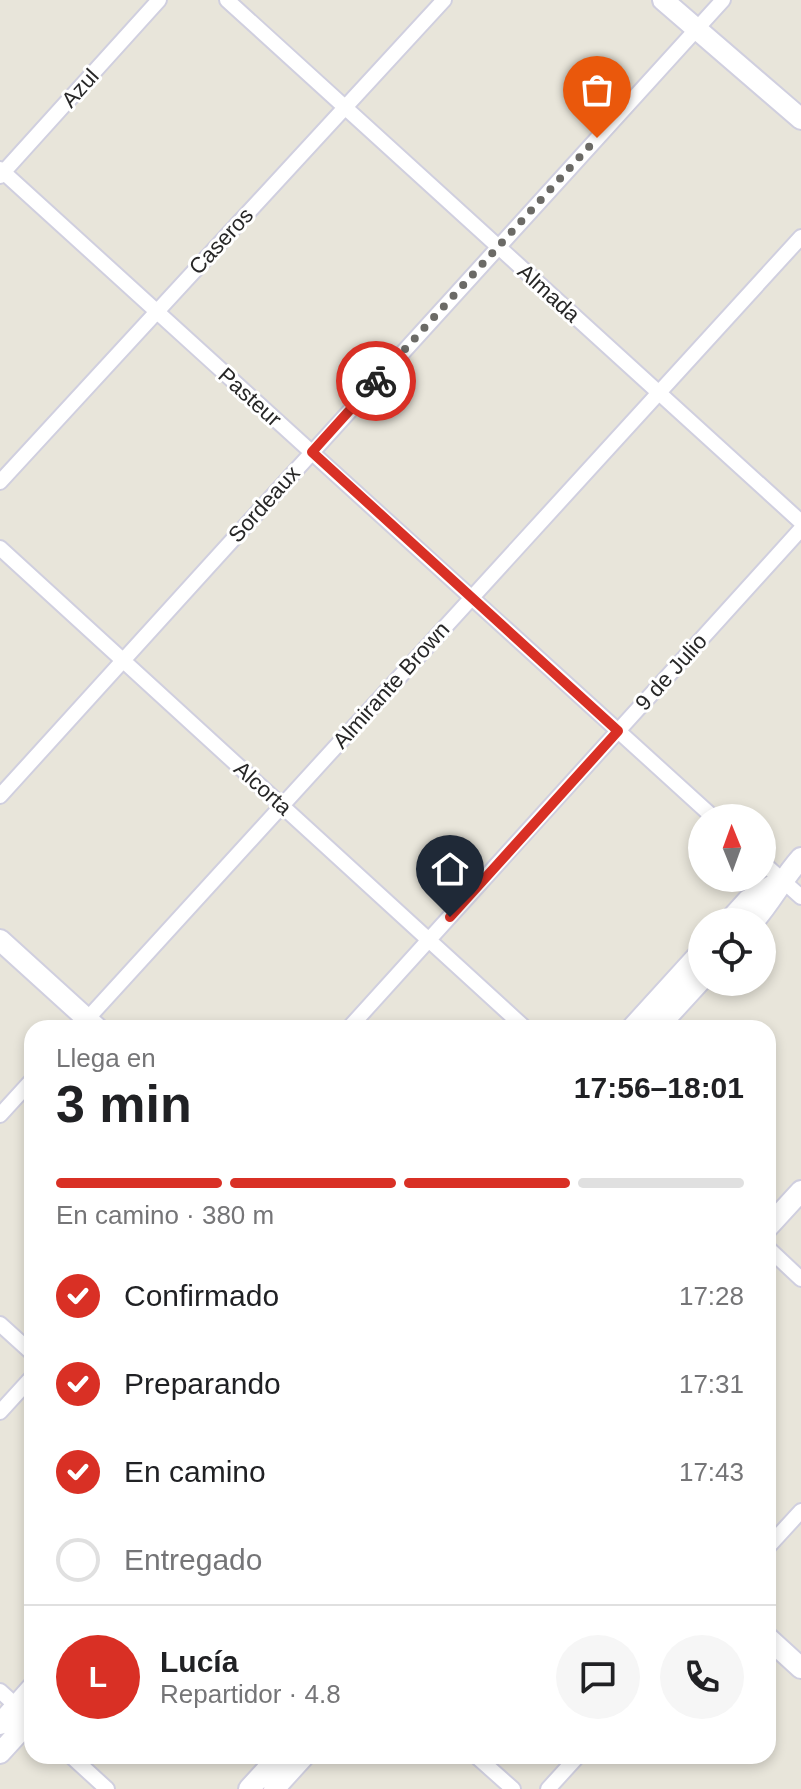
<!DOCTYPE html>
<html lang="es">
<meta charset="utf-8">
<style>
:root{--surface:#fff;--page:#f6f6f6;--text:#202124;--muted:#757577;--line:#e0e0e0;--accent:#d93025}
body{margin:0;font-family:Helvetica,sans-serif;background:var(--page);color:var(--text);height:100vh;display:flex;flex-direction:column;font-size:30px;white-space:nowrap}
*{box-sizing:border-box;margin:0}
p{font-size:26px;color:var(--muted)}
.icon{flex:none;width:44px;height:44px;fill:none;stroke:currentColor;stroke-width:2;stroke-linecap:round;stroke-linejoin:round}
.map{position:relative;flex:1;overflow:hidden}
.details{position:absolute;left:24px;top:1020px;width:752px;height:744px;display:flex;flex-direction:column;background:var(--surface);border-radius:24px;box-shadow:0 4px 12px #0003}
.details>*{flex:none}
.needle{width:52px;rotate:359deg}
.buttons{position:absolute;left:688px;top:804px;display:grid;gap:16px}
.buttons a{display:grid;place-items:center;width:88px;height:88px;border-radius:50%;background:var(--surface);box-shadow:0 4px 12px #0003;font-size:40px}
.pin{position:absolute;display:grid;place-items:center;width:68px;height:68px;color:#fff;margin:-82px -34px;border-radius:50% 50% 50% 0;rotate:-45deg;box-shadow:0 0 8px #0007}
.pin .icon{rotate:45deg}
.courier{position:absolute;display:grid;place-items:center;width:80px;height:80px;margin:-40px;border:6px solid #d93025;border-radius:50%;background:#fff;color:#222;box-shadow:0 2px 10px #0007}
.headline em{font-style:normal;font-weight:700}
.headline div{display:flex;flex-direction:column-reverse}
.headline{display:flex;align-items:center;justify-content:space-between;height:136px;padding:0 32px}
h1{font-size:52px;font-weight:700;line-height:60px}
.bar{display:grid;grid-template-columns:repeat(4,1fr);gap:12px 8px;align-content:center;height:96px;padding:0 32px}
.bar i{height:10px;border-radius:6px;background:var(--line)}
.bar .current{background:var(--accent)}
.bar p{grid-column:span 4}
.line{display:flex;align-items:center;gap:20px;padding:0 32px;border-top:2px solid var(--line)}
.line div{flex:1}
.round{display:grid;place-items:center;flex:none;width:84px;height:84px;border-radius:42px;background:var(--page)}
ol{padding:0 32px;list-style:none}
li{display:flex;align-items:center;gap:24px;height:88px}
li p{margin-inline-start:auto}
li .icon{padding:8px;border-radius:50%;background:var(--accent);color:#fff;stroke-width:4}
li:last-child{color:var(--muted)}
li i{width:44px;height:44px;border:4px solid var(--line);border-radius:50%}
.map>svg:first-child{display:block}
</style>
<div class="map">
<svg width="801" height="1789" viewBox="0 0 801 1789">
<rect width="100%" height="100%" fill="#e8e5da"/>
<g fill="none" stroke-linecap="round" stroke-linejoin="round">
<!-- street casing -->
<g stroke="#d0cfdf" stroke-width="18">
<path id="street" d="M227,0L801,522
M0,169L714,818
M0,176L159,0
M0,482L444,0
M0,548L525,1028
M0,796L723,0
M762,862L801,897
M79,1028L801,237
M349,1028L801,529
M0,1115L32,1080
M768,1248L801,1279
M0,1324L32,1353
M0,1412L32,1377
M768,1547L801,1511
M0,1691L23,1712
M71,1756L107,1789
M476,1756L513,1789
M548,1789L578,1756"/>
</g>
<!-- secondary casing -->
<g stroke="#d0cfdf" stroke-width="24">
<path id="secondary" d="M663,0L801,119
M728,922L748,900L778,882
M753,922C771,902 783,878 801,858
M0,940L97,1028
M632,1028L702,951
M657,1028L702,979
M768,1227L801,1191
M768,1638L801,1668
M0,1724L32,1688
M0,1753L32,1718
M249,1789L279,1756
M274,1789L304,1756"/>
</g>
<!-- street -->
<use href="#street" stroke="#fff" stroke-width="14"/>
<!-- secondary -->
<use href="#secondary" stroke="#fff" stroke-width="20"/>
</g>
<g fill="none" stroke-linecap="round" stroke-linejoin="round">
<!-- done -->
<path stroke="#6b6a66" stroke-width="8" stroke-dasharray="0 14.4" d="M376,381L597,138"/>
<!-- route -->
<path stroke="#d93025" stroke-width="10" d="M376,381L312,452L618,731L450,917"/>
</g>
<g text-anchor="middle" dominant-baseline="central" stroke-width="6" stroke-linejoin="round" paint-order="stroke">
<!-- street labels -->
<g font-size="22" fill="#272727" stroke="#fff">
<text transform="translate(80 88) rotate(-48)">Azul</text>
<text transform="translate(221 241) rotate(-47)">Caseros</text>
<text transform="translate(549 293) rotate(42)">Almada</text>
<text transform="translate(250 397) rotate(42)">Pasteur</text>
<text transform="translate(264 504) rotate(-48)">Sordeaux</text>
<text transform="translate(671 672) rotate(-48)">9 de Julio</text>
<text transform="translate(391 685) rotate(-48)">Almirante Brown</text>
<text transform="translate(263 788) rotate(42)">Alcorta</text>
</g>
</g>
</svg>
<div class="buttons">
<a><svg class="needle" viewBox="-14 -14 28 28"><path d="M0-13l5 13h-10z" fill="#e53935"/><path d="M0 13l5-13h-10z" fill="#757577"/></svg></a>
<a><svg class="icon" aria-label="locate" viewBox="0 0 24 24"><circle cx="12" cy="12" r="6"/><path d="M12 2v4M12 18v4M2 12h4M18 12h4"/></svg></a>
</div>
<div class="pin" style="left:597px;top:138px;background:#ea580c"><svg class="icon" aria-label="bag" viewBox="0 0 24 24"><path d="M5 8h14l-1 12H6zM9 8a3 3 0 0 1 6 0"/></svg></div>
<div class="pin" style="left:450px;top:917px;background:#1f2937"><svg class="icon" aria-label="home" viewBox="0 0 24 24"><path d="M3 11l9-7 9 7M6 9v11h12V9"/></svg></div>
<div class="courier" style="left:376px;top:381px"><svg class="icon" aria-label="bike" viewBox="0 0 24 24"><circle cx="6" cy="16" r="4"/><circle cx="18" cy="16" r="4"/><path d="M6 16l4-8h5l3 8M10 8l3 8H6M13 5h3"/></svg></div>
<section class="details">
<div class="headline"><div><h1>3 min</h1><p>Llega en</p></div><em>17:56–18:01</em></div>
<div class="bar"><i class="current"></i><i class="current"></i><i class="current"></i><i></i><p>En camino · 380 m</p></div>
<ol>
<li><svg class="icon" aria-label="check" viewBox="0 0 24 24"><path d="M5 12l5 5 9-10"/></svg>Confirmado<p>17:28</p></li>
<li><svg class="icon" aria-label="check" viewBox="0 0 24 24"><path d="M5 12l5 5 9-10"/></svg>Preparando<p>17:31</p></li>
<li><svg class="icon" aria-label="check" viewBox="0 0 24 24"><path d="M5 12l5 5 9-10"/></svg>En camino<p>17:43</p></li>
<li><i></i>Entregado</li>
</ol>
<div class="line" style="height:144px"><b class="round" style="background:var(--accent);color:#fff">L</b><div><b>Lucía</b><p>Repartidor · 4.8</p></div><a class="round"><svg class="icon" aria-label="chat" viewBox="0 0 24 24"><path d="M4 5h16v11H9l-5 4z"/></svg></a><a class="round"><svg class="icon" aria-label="phone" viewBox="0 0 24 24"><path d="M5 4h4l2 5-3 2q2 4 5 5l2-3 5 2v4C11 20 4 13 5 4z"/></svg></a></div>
</section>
</div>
